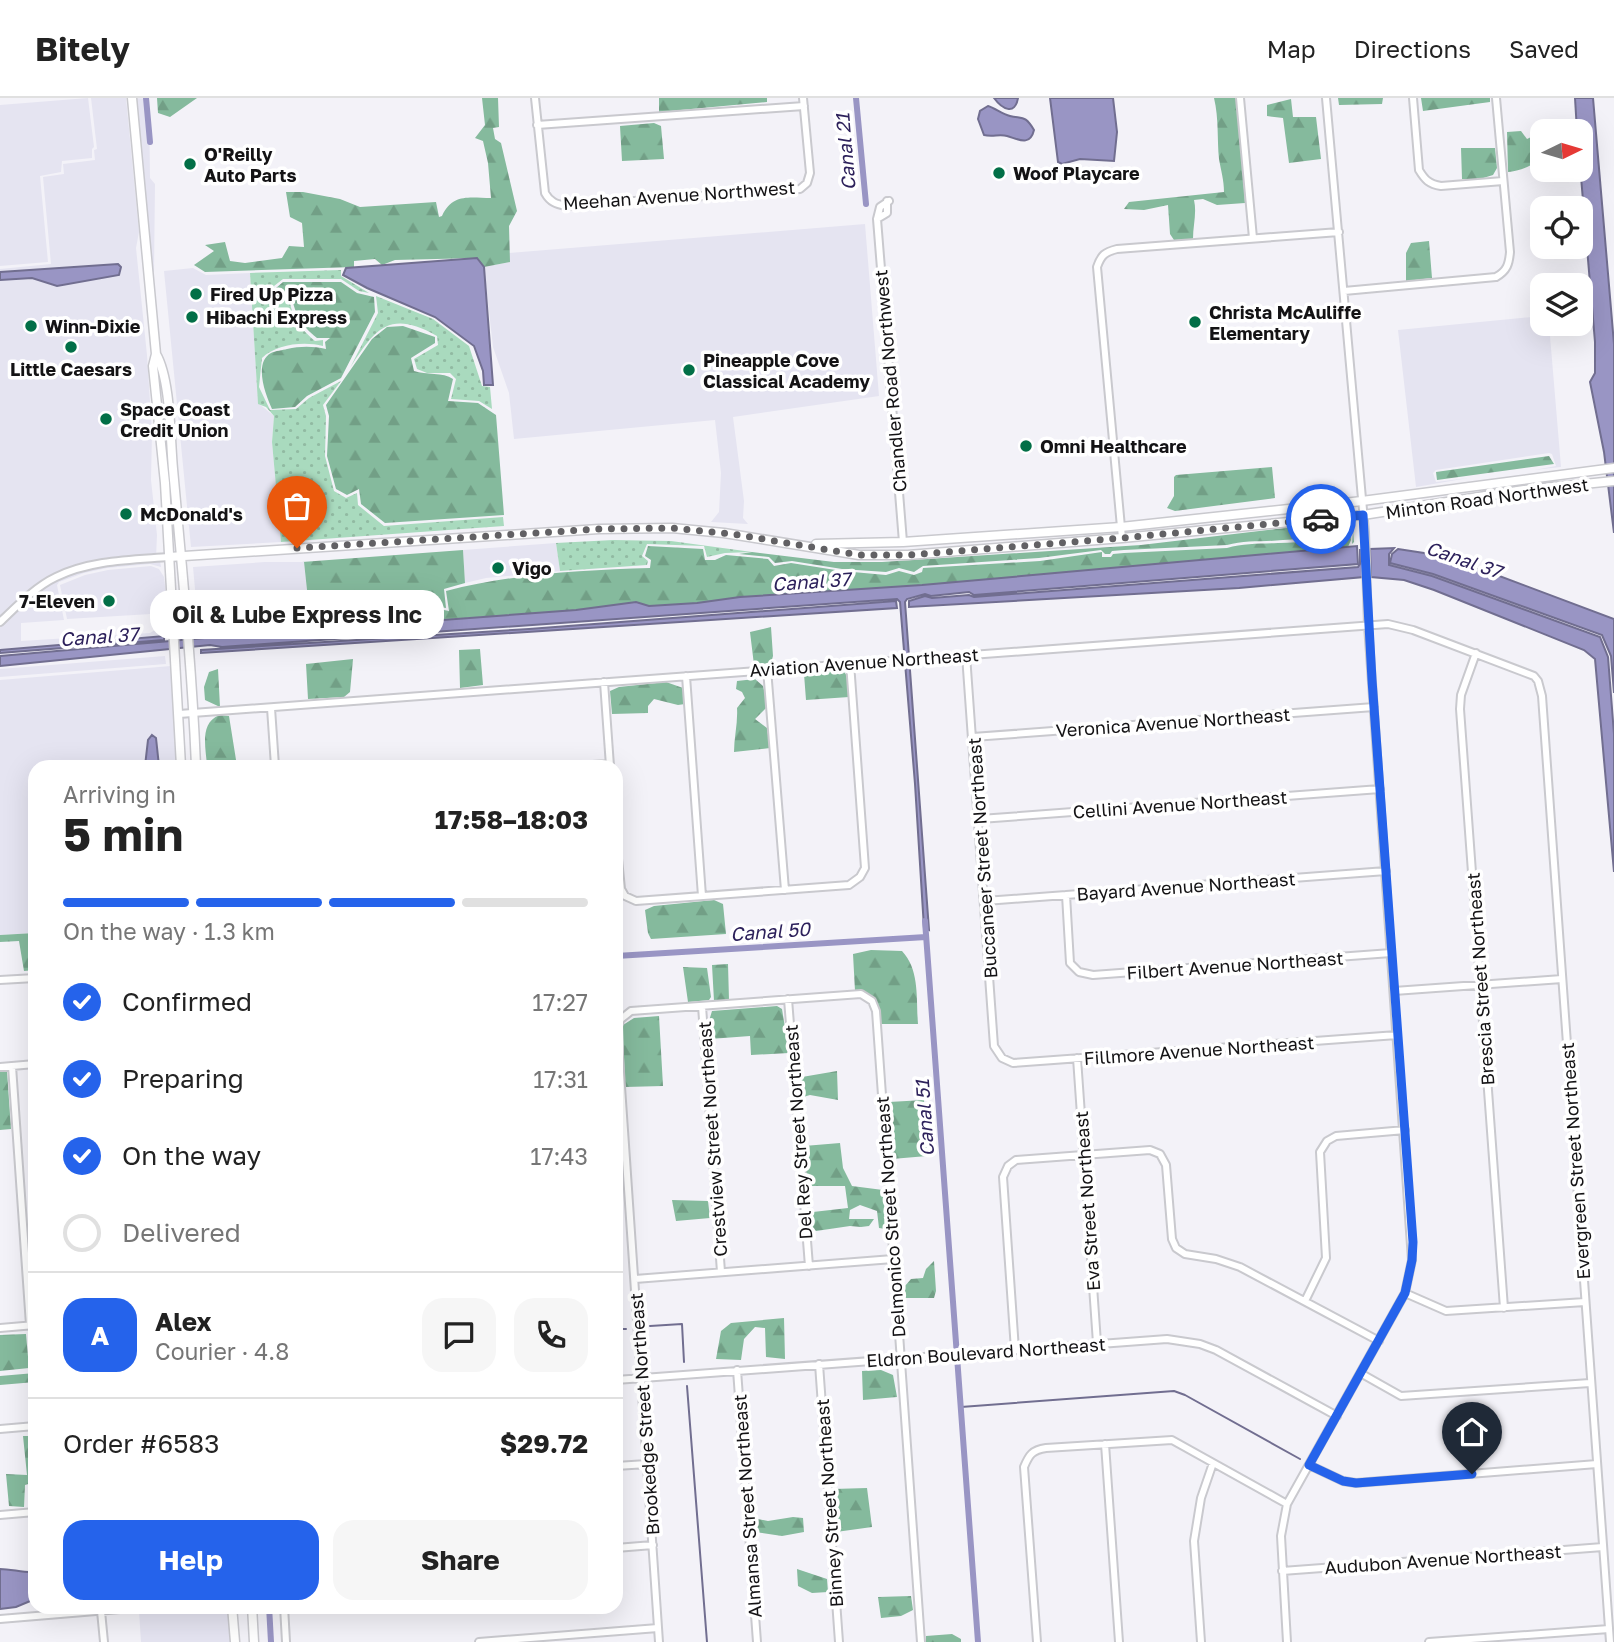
<!DOCTYPE html>
<meta charset="utf-8">
<style>
:root{--surface:#fff;--page:#f6f6f6;--text:#222;--muted:#767676;--line:#e0e0e0;--accent:#2563eb}
body{margin:0;font-family:"Golos Text",sans-serif;background:var(--page);color:var(--text);height:100vh;display:flex;flex-direction:column;font-size:26px;white-space:nowrap}
*{box-sizing:border-box;margin:0}
p{font-size:23px;color:var(--muted)}
.icon{flex:none;width:38px;height:38px;fill:none;stroke:currentColor;stroke-width:2;stroke-linecap:round;stroke-linejoin:round}
.map{position:relative;flex:1;overflow:hidden}
.sheet{position:absolute;left:28px;top:662px;width:595px;height:854px;display:flex;flex-direction:column;background:var(--surface);border-radius:21px;box-shadow:0 7px 28px #0002}
.sheet>*{flex:none}
.needle{width:46px;rotate:85deg}
.controls{position:absolute;left:1530px;top:21px;display:grid;gap:14px}
.controls a{display:grid;place-items:center;width:63px;height:63px;border-radius:14px;background:var(--surface);box-shadow:0 7px 28px #0002;font-size:35px}
.pin{position:absolute;display:grid;place-items:center;width:60px;height:60px;color:#fff;margin:-72px -30px;border-radius:50% 50% 50% 0;rotate:-45deg;box-shadow:0 0 7px #0007}
.pin .icon{rotate:45deg}
.courier{position:absolute;display:grid;place-items:center;width:70px;height:70px;margin:-35px;border:5px solid #2563eb;border-radius:50%;background:#fff;color:#222;box-shadow:0 2px 9px #0007}
.bubble{position:absolute;height:49px;border-radius:21px;background:var(--surface);box-shadow:0 7px 28px #0002;font-size:23px;font-weight:700;line-height:49px;text-align:center}
.summary em{font-style:normal;font-weight:700}
.summary div{display:flex;flex-direction:column-reverse}
.summary{display:flex;align-items:center;justify-content:space-between;height:119px;padding:0 35px}
h1{font-size:46px;font-weight:700;line-height:52px}
.bar{display:grid;grid-template-columns:repeat(4,1fr);gap:10px 7px;align-content:center;height:84px;padding:0 35px}
.bar i{height:9px;border-radius:5px;background:var(--line)}
.bar .on{background:var(--accent)}
.bar p{grid-column:span 4}
.line{display:flex;align-items:center;gap:18px;padding:0 35px;border-top:2px solid var(--line)}
.line div{flex:1}
.round{display:grid;place-items:center;flex:none;width:74px;height:74px;border-radius:21px;background:var(--page)}
ol{padding:0 35px;list-style:none}
li{display:flex;align-items:center;gap:21px;height:77px}
li p{margin-inline-start:auto}
li .icon{padding:7px;border-radius:50%;background:var(--accent);color:#fff;stroke-width:4}
li:last-child{color:var(--muted)}
li i{width:38px;height:38px;border:4px solid var(--line);border-radius:50%}
.action{display:flex;gap:14px;margin-top:auto;padding:14px 35px}
.action a{flex:1;height:80px;border-radius:21px;background:var(--accent);color:#fff;font-size:28px;font-weight:700;line-height:80px;text-align:center}
.action a+a{background:var(--page);color:var(--text)}
header{display:flex;align-items:center;gap:42px;box-sizing:border-box;height:98px;padding:0 35px;background:var(--surface);border-bottom:2px solid var(--line)}
header strong{font-size:33px}
nav{display:flex;gap:38px;margin-inline-start:auto;font-size:24px}
.map>svg:first-child{display:block}
</style>
<header>
<strong>Bitely</strong>
<nav><a>Map</a><a>Directions</a><a>Saved</a></nav>
</header>
<div class="map">
<svg width="1614" height="1544" viewBox="0 0 1614 1544">
<defs>
<pattern id="grass-dots" width="8" height="8" patternUnits="userSpaceOnUse" patternTransform="scale(1.75)"><rect width="8" height="8" fill="#a9dabe"/><path d="M2 2h.1M6 6h.1" fill="none" stroke="#91baa2" stroke-width="1.8" stroke-linecap="round"/></pattern>
<pattern id="forest-firs" width="22" height="20" patternUnits="userSpaceOnUse" patternTransform="scale(1.75)"><rect width="22" height="20" fill="#85ba9d"/><path d="M5 1l3.5 6h-7zM16 11l3.5 6h-7z" fill="#729f86"/></pattern>
</defs>
<rect width="100%" height="100%" fill="#f3f2f8"/>
<!-- built -->
<path fill="#e5e4f1" d="M88,0L94,49L92,51V60L62,63L61,74L40,78L48,164L0,168V7Z
M91,0H126L139,134L136,150L147,257L152,335L151,382L157,437L156,460L95,465L55,480L0,524V171L51,166L43,79L64,76L63,66L95,62L94,52L97,51Z
M136,0L149,1L150,80L155,86L154,174H151Z
M865,126L879,298L733,319L744,403L743,420L748,426L711,424L719,414L721,375L715,322L514,341L509,295L493,249L484,169L510,164L509,155Z
M193,170L206,177L250,175L258,305L274,318L272,344L281,444L191,449L164,173Z
M1542,218V226H1549L1561,369L1534,372L1556,368L1552,356L1549,355L1436,372L1433,375L1436,384L1468,380L1416,389L1398,232Z
M556,445L560,473L486,480L465,485L463,452Z
M160,463L161,469L150,466L107,470L84,475L59,484L57,487L64,522L21,525V543L150,535L158,530V518H163L164,538L0,552V528L34,498L56,482L96,468Z
M265,464H304L307,492L268,494L258,498L259,530L199,535L193,469Z
M151,468L159,471L164,479L168,515L67,521L60,487L85,477L108,472Z
M165,558L166,566L0,579V571Z
M171,568L178,668H35V835L0,837V582Z
M186,1509H221L230,1516L233,1544H141L139,1513Z"/>
<!-- grass -->
<path fill="url(#grass-dots)" d="M341,172V178L369,195L359,193L341,181H283L274,188L276,202L289,199C292,220 299,229 315,243L323,242V248C304,243 276,246 262,260L259,289L270,312L296,311L309,300L341,283L323,307L326,318L325,358L334,393L346,400L357,395L358,407L384,428L503,419L504,428L281,444L272,344L274,318L266,309L258,306L250,175Z
M376,198L433,221L469,248L482,288L490,289L492,311L479,303L451,301L456,281L450,275H427L417,271L414,261L438,247L437,238C389,211 375,231 350,270L378,215Z
M613,442L671,443L752,454L725,455L707,459L704,448L647,446L642,458L648,463L647,467L560,473L556,445Z"/>
<!-- forest -->
<path fill="url(#forest-firs)" d="M157,0H197L170,19L158,15Z
M482,0H498L499,29L493,30L495,41L501,45L517,113L509,128L510,164L484,169L477,160L395,162L382,167L375,161L354,163V169L205,174L194,167L214,153L205,147L225,144L230,163L245,165L282,160L289,148L304,149L302,125L290,119L286,94H303L340,101L360,109L436,104L439,119L442,118C453,95 469,100 491,100L488,65L483,43L475,40L485,27Z
M659,0H767V4L659,14Z
M1214,0H1237L1245,105L1217,107L1203,101L1194,102C1197,115 1193,127 1193,141L1174,142L1170,136L1168,107L1144,112L1124,111L1129,104L1224,94C1224,82 1221,73 1219,61C1217,41 1219,21 1214,0Z
M1338,0H1383L1382,6L1339,7Z
M1421,0H1490V4L1423,13Z
M1291,1L1293,19H1316L1321,61L1289,65L1283,20L1267,18V7Z
M654,25L661,28L664,61L622,63L620,28Z
M1521,33L1527,41L1539,35C1540,40 1543,48 1542,53C1539,67 1520,73 1508,74L1507,34Z
M1461,50H1495L1497,70L1493,77L1480,81H1462Z
M1429,143L1432,180L1406,183V155L1411,145Z
M283,184H341L357,195L374,199L375,214L341,280L307,298L295,309L272,311C266,298 253,265 271,255C275,253 283,252 287,251C300,248 313,248 326,251L325,244L330,240H317C300,226 296,218 291,197L286,195L278,200L276,190Z
M403,228L435,239V245L411,260L414,273C426,277 443,274 453,281L448,303L478,305L496,317L504,417L385,425L361,406L359,391L347,397L336,391L327,358L329,318L326,307L372,241L387,229Z
M1549,358L1554,366L1437,382L1436,374Z
M1272,369L1275,400L1175,413L1167,410L1174,398V379L1176,377Z
M1352,422L1354,444L1352,446L1353,435L1350,432C1328,438 1307,441 1283,442C1264,444 1245,442 1227,447L1124,452L1112,453L1110,456H1105L1101,452L1039,460L923,468L914,474L899,470L886,474L842,471L792,463L775,465L769,459L739,456L752,454L834,464H882L1141,447Z
M1350,435L1351,442L1348,449L1319,453L922,487L740,499L697,505L648,508L636,504L576,512L273,534L272,502L316,498L320,506L350,511L434,510L449,513L446,493C512,476 582,472 650,470L651,462L645,458L648,448L703,451L705,462H715L726,457L768,461L774,468L791,465L842,473L886,477L899,473L914,477L922,474L923,470L1040,463L1102,454V459H1111L1113,456L1124,455L1227,450C1244,445 1260,446 1278,445C1303,445 1326,441 1350,435Z
M463,452L465,485L444,491L446,510L434,508L351,509L322,504L317,496L271,499L269,502L270,530H259L257,498L268,494L307,492L304,464H302Z
M771,529L773,558L771,565L754,567L750,534Z
M480,551L483,587L460,590L459,552Z
M353,561L350,594L344,599L308,601L306,566Z
M218,571L220,609L205,602L204,589L209,574Z
M841,572C851,578 849,588 849,599L806,602L804,576Z
M755,581L763,588L768,608L755,621L767,630L770,650L734,654C734,639 738,625 737,610L745,600L742,594L736,591L737,583Z
M666,584L683,590L685,606L678,607L654,601L648,608V615L612,616L610,593L619,589Z
M219,617L229,618L237,668H207C206,650 199,626 219,617Z
M714,802L723,806L726,836L651,841L648,835L645,812L654,808Z
M35,835V872L24,873L19,843L0,844V837Z
M871,852L902,853C920,872 916,901 918,926H881C878,905 877,898 855,893L853,856Z
M728,866L729,902L714,903L712,867Z
M683,869L707,870L711,899L709,902L688,904Z
M777,908L782,911L789,955L751,957L750,938L710,941L709,923L712,913Z
M659,918L663,988L625,989L623,927L634,920Z
M0,973H7L11,1031L0,1032Z
M837,973L838,1002L810,997L803,999L801,989L802,979Z
M924,1002L927,1058L892,1061L889,1004Z
M840,1045L843,1070L852,1088L883,1092L886,1131L879,1130L877,1113L860,1107L850,1112L849,1121H874L869,1128L861,1129L850,1128L816,1133L812,1129L813,1114L848,1110L845,1088H807L804,1048Z
M672,1102L708,1103L710,1120L676,1123Z
M934,1163L936,1193L934,1200H904L905,1188L911,1181L923,1180L926,1171Z
M784,1220L785,1261L766,1259L765,1230L755,1229L744,1241L741,1262L716,1261L721,1233L731,1225Z
M26,1236L29,1270L0,1273V1237Z
M881,1272L893,1277L897,1299L863,1302L862,1273Z
M35,1275V1284L0,1287V1278Z
M23,1338H35V1384L25,1387L24,1409L9,1408L6,1376L27,1377Z
M867,1390L872,1429L836,1434L833,1391Z
M793,1419L803,1420L804,1434L782,1438L755,1434L753,1420L768,1423Z
M797,1471L827,1481L828,1494L812,1495L798,1488Z
M911,1498L913,1512L901,1518L881,1520L878,1499Z
M952,1536L961,1541V1544H926V1538Z"/>
<!-- water -->
<path fill="#9995c4" stroke="#716e90" stroke-width="2" d="M994,0H1018C1015,18 1002,11 994,0Z
M1050,0H1113L1117,34L1114,63L1080,61L1062,66L1058,64Z
M1575,0H1593L1614,246V435L1604,354L1590,284L1595,275V244L1580,67V33H1577Z
M988,8C995,10 1002,16 1010,18C1023,21 1025,17 1034,32C1030,49 1018,41 1007,38C1000,36 992,39 984,37L978,21L980,13Z
M477,160L484,169L493,287H484L483,273L474,248L435,219L367,190L343,177L346,170Z
M118,166L121,169L119,177L57,188L32,180L0,182V174Z
M1357,448L1358,466L974,497L969,494L931,498L925,496L907,501L905,504L929,832L924,830L915,686L900,504L897,501L222,549L210,547L0,568V558L227,538L576,512L636,504L649,508L697,505L740,499L922,487Z
M1394,450L1389,456V467L1432,478L1600,539L1608,559L1614,636V774L1595,561L1584,552L1434,492L1404,482L1371,479L1370,451Z
M1398,451L1424,455L1494,476L1614,521V595L1611,558L1602,537L1433,476L1390,465L1392,456Z
M1360,452H1363L1364,479L1239,490L909,509V503L925,498L932,500L969,497L974,499L1358,469L1360,466Z
M896,503L897,510L201,555V552L529,531Z
M164,538V542L0,555V552Z
M152,637L156,640L159,668H145L148,642Z
M0,1471C12,1471 23,1475 35,1474V1501L16,1509L0,1511Z"/>
<g fill="none" stroke-linecap="round" stroke-linejoin="round">
<!-- stream -->
<path stroke="#716e90" stroke-width="2" d="M650,1228L682,1226L684,1264
M616,1231H626
M687,1288L707,1544
M961,1309L1174,1293L1185,1297L1300,1361"/>
<!-- canal -->
<path stroke="#9995c4" stroke-width="6" d="M146,0L150,44
M856,0L866,106
M925,823L978,1544
M616,858L926,839
M269,1508L271,1544"/>
<!-- minor casing -->
<g stroke="#c9c9ce" stroke-width="10">
<path id="minor" d="M535,0L545,95C550,104 556,106 566,108L800,91L807,85L810,75L803,0
M1240,0L1253,140
M1413,0L1419,72C1425,82 1429,86 1441,88L1503,83
M537,27L804,8
M889,103L880,109L877,121L903,444
M877,121L887,115V103
M1344,193L1496,179C1507,173 1509,166 1510,154L1496,0
M1122,440L1097,169C1101,157 1105,154 1117,151L1339,134
M0,524C17,508 35,489 56,479C91,462 131,462 169,459
M1476,555L1461,597L1460,611L1504,1210
M966,557L994,948L1002,960L1013,965L1397,937
M767,571L785,792
M686,578L702,798
M604,584L610,668
M271,610L275,668
M179,616L1388,526L1413,532L1534,578L1538,583L1542,598L1610,1544
M973,639L1374,609
M575,668L610,666
M980,721L1380,691
M616,741L621,791L625,798L636,803L849,787L860,779L865,770L850,565
M1066,797L1070,865L1079,874L1093,877L1391,855
M985,803L1386,773
M0,882L35,880
M1394,893L1562,881
M788,901L809,1168
M702,908L721,1174
M1077,960L1097,1245
M12,968L30,1227
M0,969L35,966
M635,1181L893,1161
M1405,1195L1446,1213L1585,1204
M1305,1203L1326,1160L1320,1054L1327,1043L1336,1038L1405,1032
M0,1230L35,1227
M1015,1252L1003,1079L1008,1068L1016,1062L1150,1052L1160,1056L1166,1067L1172,1141L1176,1150L1185,1156L1216,1161L1240,1169L1379,1243
M819,1266L839,1544
M737,1272L757,1544
M1362,1276L1401,1298L1590,1285
M616,1282L1167,1241L1200,1246L1216,1252L1337,1318
M0,1331L35,1328
M1105,1346L1119,1544
M1309,1367L1343,1383L1356,1385L1597,1366
M616,1368L647,1366
M0,1417L35,1414
M616,1450L653,1447
M1282,1473L1603,1449
M284,1508L286,1544
M101,1513L104,1544
M0,1521L156,1508
M479,1544L658,1530
M659,1544L617,930L621,921L631,913L861,896L872,903L876,913L921,1544
M1037,1544L1024,1369C1029,1357 1032,1352 1046,1350L1172,1342L1287,1406
M1201,1544L1194,1443L1201,1400L1213,1365
M1287,1544L1281,1438L1287,1406L1405,1195L1412,1162L1368,527L1365,434L1326,0
M1429,1544L1609,1531"/>
</g>
<!-- major casing -->
<g stroke="#c9c9ce" stroke-width="11">
<path id="major" d="M132,0L156,256L153,268L165,385L181,668
M156,256C171,282 170,340 173,371C182,470 192,569 196,668
M816,446L903,444L1121,429L1362,403L1614,370
M169,459L599,431L672,430L724,435L859,457H908L1122,440L1363,417L1524,392L1614,383
M232,1508L235,1544
M252,1508L254,1544"/>
</g>
<!-- minor -->
<use href="#minor" stroke="#fff" stroke-width="6"/>
<!-- major -->
<use href="#major" stroke="#fff" stroke-width="8"/>
</g>
<g fill="none" stroke-linecap="round" stroke-linejoin="round">
<!-- done -->
<path stroke="#626164" stroke-width="7" stroke-dasharray="0 12.6" d="M297,450L599,431L672,430L733,436L859,457H908L1122,440L1321,421"/>
<!-- route -->
<path stroke="#2563eb" stroke-width="9" d="M1321,421L1363,417L1372,582L1413,1144L1412,1162L1405,1195L1309,1367L1343,1383L1356,1385L1472,1376"/>
</g>
<!-- markers -->
<g fill="#026f47" stroke="#fff" stroke-width="2.5">
<circle cx="190" cy="66" r="7"/>
<circle cx="999" cy="75" r="7"/>
<circle cx="196" cy="196" r="7"/>
<circle cx="192" cy="219" r="7"/>
<circle cx="1195" cy="224" r="7"/>
<circle cx="31" cy="228" r="7"/>
<circle cx="71" cy="249" r="7"/>
<circle cx="689" cy="272" r="7"/>
<circle cx="106" cy="321" r="7"/>
<circle cx="1026" cy="348" r="7"/>
<circle cx="126" cy="416" r="7"/>
<circle cx="498" cy="470" r="7"/>
<circle cx="109" cy="503" r="7"/>
</g>
<g text-anchor="middle" dominant-baseline="central" stroke-width="7" stroke-linejoin="round" paint-order="stroke">
<!-- poi labels -->
<g font-size="18" font-weight="bold" fill="#141315" stroke="#fff" text-anchor="start">
<text x="204" y="56">O'Reilly<tspan x="204" dy="21">Auto Parts</tspan></text>
<text x="1013" y="75">Woof Playcare</text>
<text x="210" y="196">Fired Up Pizza</text>
<text x="1209" y="214">Christa McAuliffe<tspan x="1209" dy="21">Elementary</tspan></text>
<text x="206" y="219">Hibachi Express</text>
<text x="45" y="228">Winn-Dixie</text>
<text x="703" y="262">Pineapple Cove<tspan x="703" dy="21">Classical Academy</tspan></text>
<text x="71" y="271" text-anchor="middle">Little Caesars</text>
<text x="120" y="311">Space Coast<tspan x="120" dy="21">Credit Union</tspan></text>
<text x="1040" y="348">Omni Healthcare</text>
<text x="140" y="416">McDonald's</text>
<text x="512" y="470">Vigo</text>
<text x="95" y="503" text-anchor="end">7-Eleven</text>
</g>
<!-- street labels -->
<g font-size="18" fill="#141315" stroke="#fff">
<text transform="translate(679 97) rotate(-4)">Meehan Avenue Northwest</text>
<text transform="translate(890 283) rotate(-95)">Chandler Road Northwest</text>
<text transform="translate(1487 400) rotate(-8)">Minton Road Northwest</text>
<text transform="translate(864 564) rotate(-4)">Aviation Avenue Northeast</text>
<text transform="translate(1173 624) rotate(-4)">Veronica Avenue Northeast</text>
<text transform="translate(1180 706) rotate(-4)">Cellini Avenue Northeast</text>
<text transform="translate(982 760) rotate(-94)">Buccaneer Street Northeast</text>
<text transform="translate(1186 788) rotate(-4)">Bayard Avenue Northeast</text>
<text transform="translate(1235 867) rotate(-4)">Filbert Avenue Northeast</text>
<text transform="translate(1480 881) rotate(-94)">Brescia Street Northeast</text>
<text transform="translate(1199 952) rotate(-4)">Fillmore Avenue Northeast</text>
<text transform="translate(798 1034) rotate(-94)">Del Rey Street Northeast</text>
<text transform="translate(712 1041) rotate(-94)">Crestview Street Northeast</text>
<text transform="translate(1575 1063) rotate(-94)">Evergreen Street Northeast</text>
<text transform="translate(1087 1103) rotate(-94)">Eva Street Northeast</text>
<text transform="translate(890 1119) rotate(-94)">Delmonico Street Northeast</text>
<text transform="translate(986 1254) rotate(-4)">Eldron Boulevard Northeast</text>
<text transform="translate(644 1316) rotate(-94)">Brookedge Street Northeast</text>
<text transform="translate(829 1405) rotate(-94)">Binney Street Northeast</text>
<text transform="translate(747 1408) rotate(-94)">Almansa Street Northeast</text>
<text transform="translate(1443 1461) rotate(-4)">Audubon Avenue Northeast</text>
</g>
<!-- water labels -->
<g font-size="19" font-style="italic" fill="#2d215b" stroke="#fff">
<text transform="translate(845 54) rotate(-95)">Canal 21</text>
<text transform="translate(1464 461) rotate(19)">Canal 37</text>
<text transform="translate(811 483) rotate(-4)">Canal 37</text>
<text transform="translate(99 538) rotate(-4)">Canal 37</text>
<text transform="translate(770 833) rotate(-4)">Canal 50</text>
<text transform="translate(924 1020) rotate(-94)">Canal 51</text>
</g>
</g>
</svg>
<div class="controls">
<a><svg class="needle" viewBox="-14 -14 28 28"><path d="M0-13l5 13h-10z" fill="#e53935"/><path d="M0 13l5-13h-10z" fill="#767676"/></svg></a>
<a><svg class="icon" aria-label="locate" viewBox="0 0 24 24"><circle cx="12" cy="12" r="6"/><path d="M12 2v4M12 18v4M2 12h4M18 12h4"/></svg></a>
<a><svg class="icon" aria-label="layers" viewBox="0 0 24 24"><path d="M12 4l9 5-9 5-9-5zM3 14l9 5 9-5"/></svg></a>
</div>
<div class="pin" style="left:297px;top:450px;background:#ea580c"><svg class="icon" aria-label="bag" viewBox="0 0 24 24"><path d="M5 8h14l-1 12H6zM9 8a3 3 0 0 1 6 0"/></svg></div>
<div class="pin" style="left:1472px;top:1376px;background:#1f2937"><svg class="icon" aria-label="home" viewBox="0 0 24 24"><path d="M3 11l9-7 9 7M6 9v11h12V9"/></svg></div>
<div class="courier" style="left:1321px;top:421px"><svg class="icon" aria-label="car" viewBox="0 0 24 24"><path d="M5 17H2v-5l4-1 3-4h7l3 4 3 1v5h-3M9 17h6M6 11h13"/><circle cx="7" cy="17" r="2"/><circle cx="17" cy="17" r="2"/></svg></div>
<div class="bubble" style="left:150px;top:492px;width:294px">Oil &amp; Lube Express Inc</div>
<section class="sheet">
<div class="summary"><div><h1>5 min</h1><p>Arriving in</p></div><em>17:58–18:03</em></div>
<div class="bar"><i class="on"></i><i class="on"></i><i class="on"></i><i></i><p>On the way · 1.3 km</p></div>
<ol>
<li><svg class="icon" aria-label="check" viewBox="0 0 24 24"><path d="M5 12l5 5 9-10"/></svg>Confirmed<p>17:27</p></li>
<li><svg class="icon" aria-label="check" viewBox="0 0 24 24"><path d="M5 12l5 5 9-10"/></svg>Preparing<p>17:31</p></li>
<li><svg class="icon" aria-label="check" viewBox="0 0 24 24"><path d="M5 12l5 5 9-10"/></svg>On the way<p>17:43</p></li>
<li><i></i>Delivered</li>
</ol>
<div class="line" style="height:126px"><b class="round" style="background:var(--accent);color:#fff">A</b><div><b>Alex</b><p>Courier · 4.8</p></div><a class="round"><svg class="icon" aria-label="chat" viewBox="0 0 24 24"><path d="M4 5h16v11H9l-5 4z"/></svg></a><a class="round"><svg class="icon" aria-label="phone" viewBox="0 0 24 24"><path d="M5 4h4l2 5-3 2q2 4 5 5l2-3 5 2v4C11 20 4 13 5 4z"/></svg></a></div>
<div class="line" style="height:91px"><div>Order #6583</div><b>$29.72</b></div>
<div class="action"><a>Help</a><a>Share</a></div>
</section>
</div>
